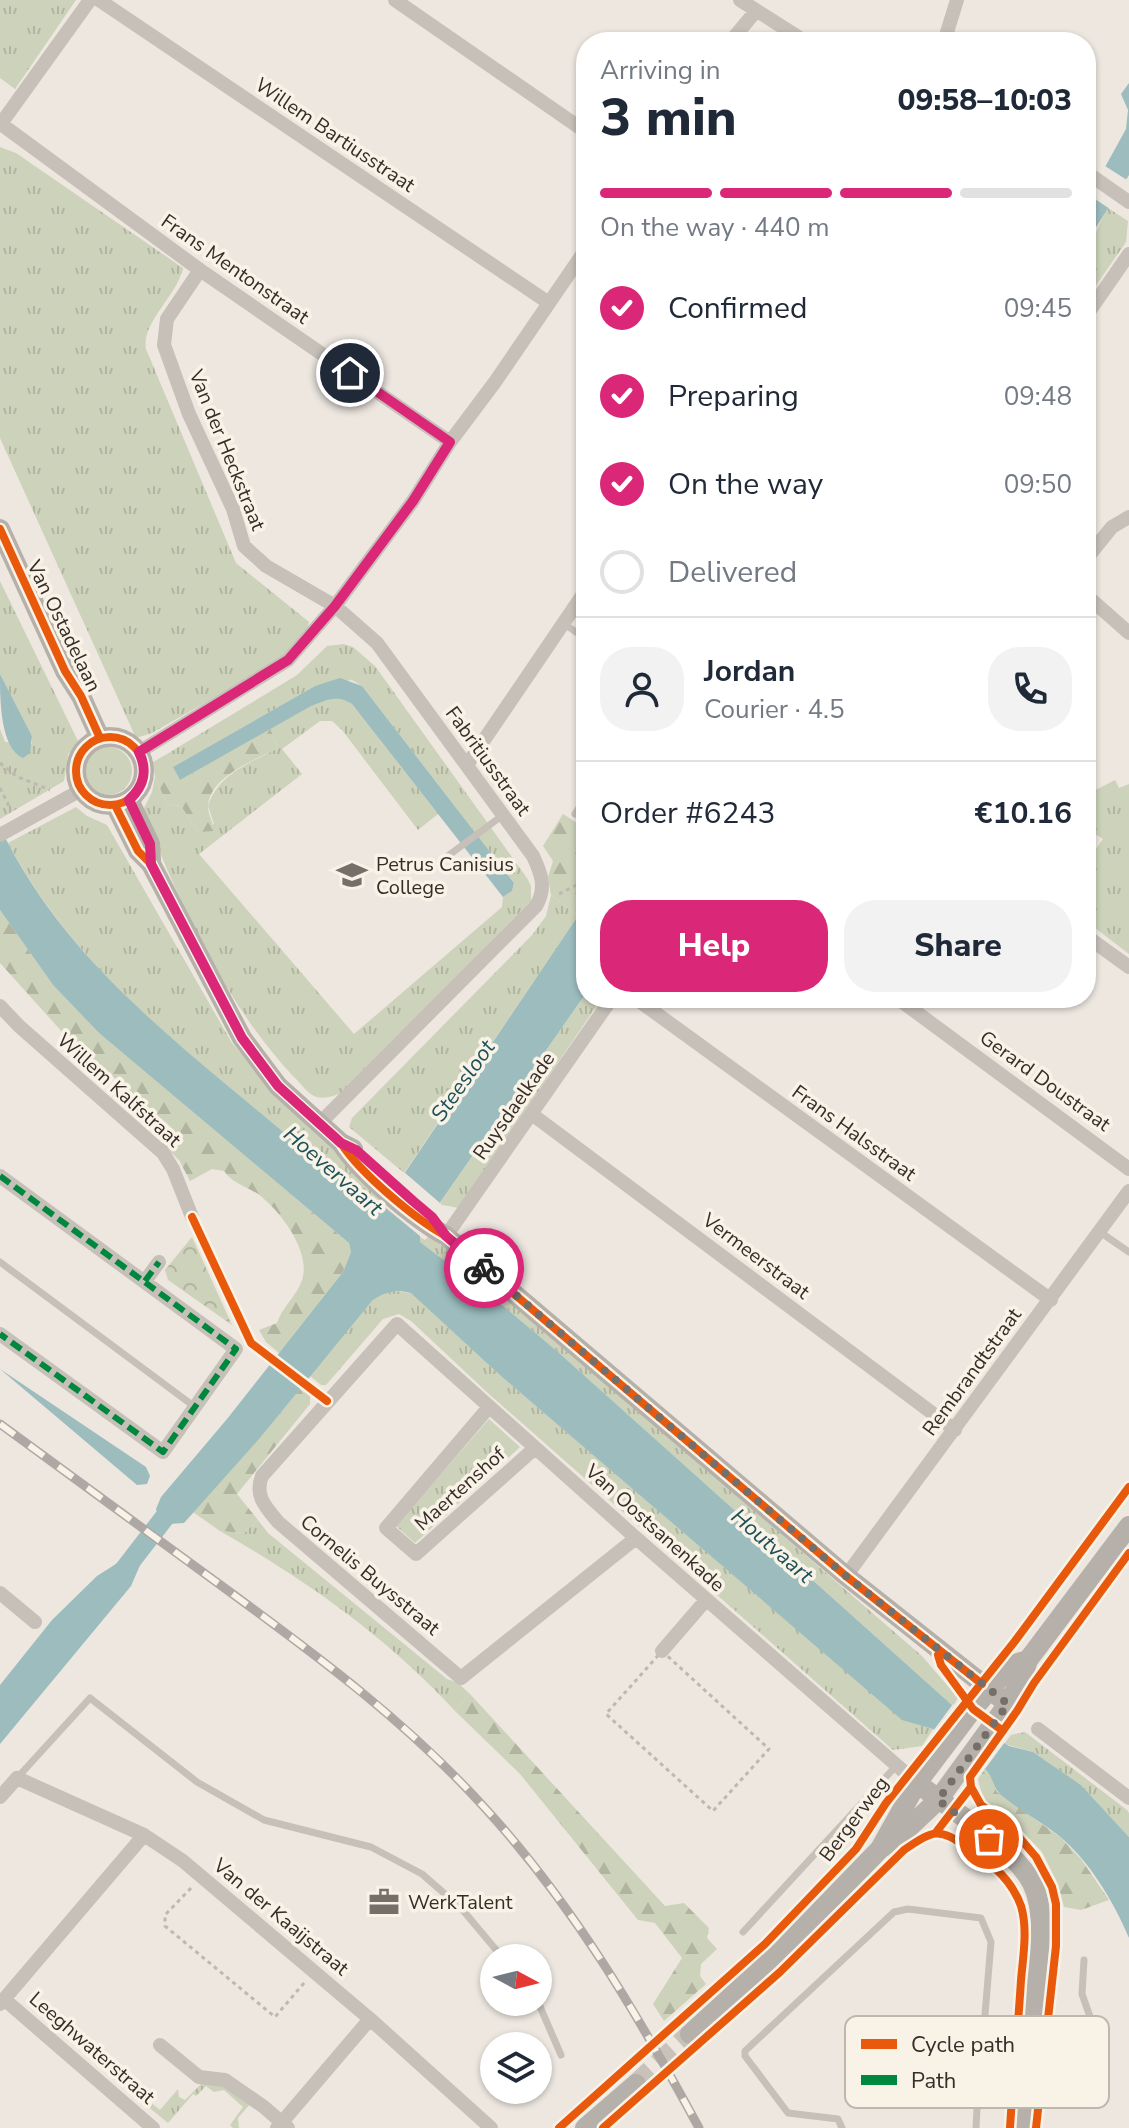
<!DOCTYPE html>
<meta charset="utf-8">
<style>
:root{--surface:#fff;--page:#f2f2f3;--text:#1f2937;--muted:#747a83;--line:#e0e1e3;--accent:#db2777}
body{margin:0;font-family:"Nunito Sans",sans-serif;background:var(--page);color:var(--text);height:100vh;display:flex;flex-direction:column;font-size:30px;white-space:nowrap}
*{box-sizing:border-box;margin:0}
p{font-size:26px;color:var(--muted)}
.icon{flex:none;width:44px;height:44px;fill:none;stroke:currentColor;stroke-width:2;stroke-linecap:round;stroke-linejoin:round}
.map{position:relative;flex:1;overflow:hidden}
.drawer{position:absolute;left:576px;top:32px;width:520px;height:976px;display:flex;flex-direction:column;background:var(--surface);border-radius:32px;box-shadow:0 2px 6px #0004}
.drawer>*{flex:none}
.needle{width:52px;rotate:97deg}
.fabs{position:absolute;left:480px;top:1944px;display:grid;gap:16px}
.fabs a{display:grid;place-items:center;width:72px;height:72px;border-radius:50%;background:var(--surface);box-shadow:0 2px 6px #0004;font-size:40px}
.pin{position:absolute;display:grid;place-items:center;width:68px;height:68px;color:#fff;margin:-34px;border:4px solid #fff;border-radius:50%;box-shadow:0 2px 8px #0007}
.courier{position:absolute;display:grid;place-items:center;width:80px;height:80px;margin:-40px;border:6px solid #db2777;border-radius:50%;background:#fff;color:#222;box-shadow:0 2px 10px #0007}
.summary em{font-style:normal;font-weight:800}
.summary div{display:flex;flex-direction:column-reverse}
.summary{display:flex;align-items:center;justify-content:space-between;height:136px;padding:0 24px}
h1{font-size:52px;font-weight:800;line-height:60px}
.bar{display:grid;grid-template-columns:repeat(4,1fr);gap:12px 8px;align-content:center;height:96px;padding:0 24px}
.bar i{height:10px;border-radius:6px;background:var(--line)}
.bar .on{background:var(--accent)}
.bar p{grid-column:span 4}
.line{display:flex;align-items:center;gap:20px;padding:0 24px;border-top:2px solid var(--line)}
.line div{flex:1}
.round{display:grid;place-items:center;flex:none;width:84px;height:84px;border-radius:32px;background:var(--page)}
ol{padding:0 24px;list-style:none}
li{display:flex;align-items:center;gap:24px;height:88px}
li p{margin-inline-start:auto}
li .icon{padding:8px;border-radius:50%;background:var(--accent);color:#fff;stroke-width:4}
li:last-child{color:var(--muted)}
li i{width:44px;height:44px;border:4px solid var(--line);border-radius:50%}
.button{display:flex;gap:16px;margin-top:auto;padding:16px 24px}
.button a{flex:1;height:92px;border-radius:32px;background:var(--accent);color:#fff;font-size:32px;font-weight:800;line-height:92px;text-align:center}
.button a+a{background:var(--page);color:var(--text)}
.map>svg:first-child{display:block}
</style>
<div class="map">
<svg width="1129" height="2128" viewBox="0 0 1129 2128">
<defs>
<pattern id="grass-tufts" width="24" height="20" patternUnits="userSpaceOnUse" patternTransform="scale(2)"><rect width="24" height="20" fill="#cdd2ba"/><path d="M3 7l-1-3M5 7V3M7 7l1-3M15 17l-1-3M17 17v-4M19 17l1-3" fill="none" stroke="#b1b5a0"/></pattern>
<pattern id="forest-firs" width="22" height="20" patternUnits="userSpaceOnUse" patternTransform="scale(2)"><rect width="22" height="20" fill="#cdd2ba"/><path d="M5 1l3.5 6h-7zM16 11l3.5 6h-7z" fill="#b1b5a0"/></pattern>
<pattern id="park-crowns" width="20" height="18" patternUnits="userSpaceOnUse" patternTransform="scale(2)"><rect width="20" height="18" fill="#cdd2ba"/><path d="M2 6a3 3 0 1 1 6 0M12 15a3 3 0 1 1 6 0" fill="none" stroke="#b1b5a0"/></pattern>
</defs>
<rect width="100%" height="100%" fill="#ede7e0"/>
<!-- grass -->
<path fill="url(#grass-tufts)" d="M0,0H76L15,89L0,78Z
M0,147L16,153L183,268C177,296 141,323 146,349L236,563L309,622L306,634L280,660L152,733L136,738L0,438Z
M1108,208L1128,221L1126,242L1086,300C1086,266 1090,237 1108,208Z
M0,581L78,741L68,755L64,781L0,819V729L5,742L32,744V736L0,674Z
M344,644L353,647L375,666L527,878L531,886V901L343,1092C335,1096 323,1100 314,1096C306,1092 299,1081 292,1075C227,1006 177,899 143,810L152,792L155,777L167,804L181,806L198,832L214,824L208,806C218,774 250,763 278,748L270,728C292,716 327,687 352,704L438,814L418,830L342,730L332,721H320L282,749L302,774L199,854L354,1034L502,907L503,897L512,891L514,883L362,686L352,680L315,686L173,767L167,754L297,675L327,646Z
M84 771a24 24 0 1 1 48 0a24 24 0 1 1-48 0Z
M1115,780L1119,788L1129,784V954L1086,921V863L1103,839L1086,828V795Z
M76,807L87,816L107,825L232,1043L267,1084L386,1198L381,1204H369C322,1164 275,1125 228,1086C141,1014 62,944 8,843Z
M551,895L578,916L404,1173L349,1127L352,1118L533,934L546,916Z
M586,993V998H602L459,1208L442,1205L440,1203Z
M429,1236L496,1287L922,1656L958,1698L953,1706L558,1352L490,1295L420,1242V1237L425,1240Z
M393,1291L411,1293L419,1298L501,1376L902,1719L933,1729L922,1746L893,1750L490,1395L411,1321L399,1314L383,1319L326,1385H321L310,1376L372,1301L381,1294Z
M489,1419L520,1447L415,1543L396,1526Z
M258,1520L268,1533L447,1679L458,1683L470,1694L455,1711C387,1637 307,1581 220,1531L244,1533Z
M1025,1732L1127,1810L1129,1813V1837L1081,1785L1033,1752L1004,1744L1011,1735Z
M118,2075L160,2110L178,2089L179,2097L185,2100L202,2083L220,2085L251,2103L238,2118L239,2128H233L230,2125L243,2107L224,2090L214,2092L206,2086L196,2096L193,2094L168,2123L114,2079Z"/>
<!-- forest -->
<path fill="url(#forest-firs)" d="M270,728L278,748C256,760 209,776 208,807C208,815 214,822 213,831L198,832L181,806L167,804L155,777L153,762L167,754L180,780Z
M563,814L586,829V904L578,916L551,895L548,877L553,861L543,846Z
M0,910L53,985L99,1033L349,1243L351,1252L343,1272L279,1353L266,1342L259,1330L277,1323C282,1307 297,1296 302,1280C311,1254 284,1216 264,1199C252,1187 234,1186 224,1171L212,1169L190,1181L179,1160L162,1144L172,1128L64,1034L0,963Z
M300,1389L310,1396V1404L237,1494L258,1520L244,1533L220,1531L193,1512Z
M470,1694L665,1906L684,1903L709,1928L707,1938L717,1949L701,1964L700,1976L706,1984L664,2021L653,2004L682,1958L655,1923L638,1920L520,1774L455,1711Z
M985,1769L991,1775L997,1792L1060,1837L1081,1859L1109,1900L1081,1910L1064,1907L1058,1884L1042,1852L1018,1827L983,1798L978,1779Z"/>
<!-- park -->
<path fill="url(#park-crowns)" d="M192,1237L232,1325L168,1280L165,1270Z"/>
<!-- water -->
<path fill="#9cbcbe" d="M1129,83V175L1095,229L1092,254L1086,268V191L1105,167L1126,129L1128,110L1121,94Z
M0,674L32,736L30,753L23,758C0,748 0,699 0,674Z
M340,678L362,686L514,883L512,891L503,897L352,704C337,694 326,700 311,706L180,780L173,767L315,686Z
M0,827C51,935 138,1011 228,1086C275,1125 322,1164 369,1204H381L404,1174L586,904V993L439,1204L420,1234V1242L490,1295L558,1352L953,1706L992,1736L1009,1746L1033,1752L1081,1785L1129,1837V1938C1114,1902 1089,1860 1058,1835C1040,1821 1019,1810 1001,1795C993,1788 993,1776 985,1769L933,1729L902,1720L501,1376L411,1293C395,1289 384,1292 372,1301L259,1439L184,1523L169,1524L158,1516L156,1509L161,1497L227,1419L343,1272L351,1252L349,1243L99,1033L53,985L0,910Z
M0,1369L146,1467L150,1476L147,1484L137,1485Z
M130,1555L141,1563L131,1586L0,1744V1685L52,1620L97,1576Z"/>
<!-- pier -->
<path fill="#ede7e0" d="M1105,166L1127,180L1110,209L1086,193V189Z
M404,1172L440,1203L420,1236L381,1204Z
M274,1353L311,1382L305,1389L268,1361Z
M953,1704L1005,1742L985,1769L933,1731Z"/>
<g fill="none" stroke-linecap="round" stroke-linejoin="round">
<!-- canal -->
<path stroke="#9cbcbe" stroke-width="20" d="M117,1579L178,1500"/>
<!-- secondary-tunnel -->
<path stroke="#c8c2bb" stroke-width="20" stroke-dasharray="20 10" stroke-linecap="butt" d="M636,2084L690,2034"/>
<!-- path -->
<path stroke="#beb8b2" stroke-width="3" stroke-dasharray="4 4" stroke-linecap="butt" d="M0,763L16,776L50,790
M0,788L11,810
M559,894L586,880
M662,1651L769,1749L713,1811L606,1714Z
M191,1888L165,1915V1926L275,2017L304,1983"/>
<!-- lane -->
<path stroke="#c6c0b9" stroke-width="7" d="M563,623L586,639
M575,814L586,797
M445,858L503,815
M1100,1232L1129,1252
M0,1262L195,1407
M17,1778L90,1698L197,1782L264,1820L371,1847L422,1874L461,1908L503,1958
M743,1932L896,1766
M538,2002L561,2055
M983,2073L993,2080L1013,2081L1100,2045L1082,1994L1084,1960
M983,2073C996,2064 1012,2068 1026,2074
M842,2128L838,2119L788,2113L745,2056V2051L894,1912L908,1909L981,1918L991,1942L982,2051L983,2073L978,2089L976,2128"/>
<!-- street -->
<path stroke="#c6c0b9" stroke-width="14" d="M99,0L549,303
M395,0L586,132
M740,0L806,42
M730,42L756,11
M944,42L957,0
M1,124L200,270L450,442
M0,125L90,0
M1086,172L1129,202
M200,270L167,319L164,345L189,414L233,509L244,546L266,566L335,606L377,643L533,856C541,873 547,888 536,906L320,1123
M1086,316L1129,254
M1086,559L1112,527L1129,517
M1086,595L1129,633
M139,752L288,660L335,606L413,501L450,442L495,382L586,249
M467,765L586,590
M0,835L81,790
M1086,936L1129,967
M635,998L1051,1300
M897,998L1129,1169
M0,1006L19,1026L163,1153L173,1169L192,1217
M533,1115L955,1430
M0,1176L236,1349L163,1452L0,1334
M446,1236L612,998
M145,1281L159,1262
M489,1407L386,1528L416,1554L535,1448
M636,1538L461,1678L278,1522C266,1507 254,1496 262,1476L397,1324L636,1538L917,1783
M846,1576L1129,1191
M0,1593L35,1622
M662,1651L706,1600
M1038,1729L1129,1798
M0,1797L17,1778L144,1835L183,1861L370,2019L491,2128
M4,1999L153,2128
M0,2004L144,1835
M160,2045L199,2077L225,2080L264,2107L288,2128
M277,2128L370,2019"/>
<!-- secondary -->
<path stroke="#b6b0aa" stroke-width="20" d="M0,529L65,671L81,696L100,738
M76 771a34 34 0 1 1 68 0a34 34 0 1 1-68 0Z
M129,800L150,844L151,860
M115,805L138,851L151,864L242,1038L278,1086L341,1143L353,1149
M341,1143C360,1173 415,1219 446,1236L846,1576L1008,1704
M917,1783C950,1809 1013,1847 1032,1883C1039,1897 1040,1911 1041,1926L1024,2128
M880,1849L917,1783L973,1709L1011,1665L1028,1660
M690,2034L785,1947L880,1849L902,1834L938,1800L1008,1704L1023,1676L1028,1660L1129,1526
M585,2128L636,2084"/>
<!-- rail casing -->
<g stroke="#ada8a4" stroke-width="9">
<path id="rail" d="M0,1424C77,1480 153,1536 230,1592C320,1658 409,1724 484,1807C572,1903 637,2013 699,2128"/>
</g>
<!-- rail -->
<use href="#rail" stroke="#f9f2e7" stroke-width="6" stroke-dasharray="18" stroke-linecap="butt"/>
<!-- quiet -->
<path stroke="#00873e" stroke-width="6" stroke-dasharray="12 6" stroke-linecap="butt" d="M0,1176L236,1349L163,1452L0,1334
M145,1281L159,1262"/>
<!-- cycleway casing -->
<g stroke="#f9f2e7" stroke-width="13">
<path id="cycleway" d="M0,529L65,671L81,696L100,738
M76 771a34 34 0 1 1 68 0a34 34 0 1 1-68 0Z
M115,805L138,851L151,864L242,1038L278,1086L341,1143L353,1149
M341,1143C360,1173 415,1219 446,1236L846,1576L982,1684
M192,1217L251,1343L327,1401
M938,1655L941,1665L973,1709L1003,1731
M971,1787L981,1805L1013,1830L1036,1857L1052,1887L1056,1904V1946L1036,2128
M937,1831L971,1787L970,1777L1017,1711L1034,1683L1129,1553
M559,2128L765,1944L856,1849L886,1803L1015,1641L1129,1487
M603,2128L780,1972L904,1850C934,1830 938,1827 968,1848C991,1862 1012,1880 1021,1906C1028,1929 1023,1957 1021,1980C1018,2029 1013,2079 1010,2128"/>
</g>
<!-- cycleway -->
<use href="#cycleway" stroke="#e8590c" stroke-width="8"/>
</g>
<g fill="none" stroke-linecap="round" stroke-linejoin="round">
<!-- done -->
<path stroke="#766e68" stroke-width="8" stroke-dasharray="0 14.4" d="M484,1268L846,1576L1008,1704L938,1800L989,1839"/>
<!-- route -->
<path stroke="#db2777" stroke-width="10" d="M350,373L450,442L413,501L335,606L288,660L139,752C148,771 144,786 129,800L150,844L151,864L242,1038L278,1086L341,1143L356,1150L413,1201L432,1217L446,1236L484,1268"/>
</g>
<!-- icons -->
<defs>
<g id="school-bare" transform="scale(2.4)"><path d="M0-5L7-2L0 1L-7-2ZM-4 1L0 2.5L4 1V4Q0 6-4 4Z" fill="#766e68" stroke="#f9f2e7" stroke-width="2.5" paint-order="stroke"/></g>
<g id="office-bare" transform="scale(2.4)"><path d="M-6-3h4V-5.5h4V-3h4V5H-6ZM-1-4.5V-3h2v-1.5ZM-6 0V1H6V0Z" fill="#766e68" stroke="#f9f2e7" stroke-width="2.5" paint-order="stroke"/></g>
</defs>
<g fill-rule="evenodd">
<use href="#school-bare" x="352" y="875"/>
<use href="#office-bare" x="384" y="1902"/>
</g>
<g text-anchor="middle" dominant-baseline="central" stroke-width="7" stroke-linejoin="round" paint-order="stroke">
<!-- street labels -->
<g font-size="20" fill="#362d28" stroke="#f9f2e7">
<text transform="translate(335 135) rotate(34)">Willem Bartiusstraat</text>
<text transform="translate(235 269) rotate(35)">Frans Mentonstraat</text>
<text transform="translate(227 450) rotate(68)">Van der Heckstraat</text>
<text transform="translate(64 626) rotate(64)">Van Ostadelaan</text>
<text transform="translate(488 761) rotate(54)">Fabritiusstraat</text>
<text transform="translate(1045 1081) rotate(36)">Gerard Doustraat</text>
<text transform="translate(119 1090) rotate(42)">Willem Kalfstraat</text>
<text transform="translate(514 1106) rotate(-55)">Ruysdaelkade</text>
<text transform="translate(854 1133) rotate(36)">Frans Halsstraat</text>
<text transform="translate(756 1256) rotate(37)">Vermeerstraat</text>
<text transform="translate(972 1372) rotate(-54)">Rembrandtstraat</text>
<text transform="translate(460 1489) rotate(-42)">Maertenshof</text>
<text transform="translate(655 1528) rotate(42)">Van Oostsanenkade</text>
<text transform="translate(370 1575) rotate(40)">Cornelis Buysstraat</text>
<text transform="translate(854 1819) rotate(-53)">Bergerweg</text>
<text transform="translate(281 1917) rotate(40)">Van der Kaaijstraat</text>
<text transform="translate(92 2048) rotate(41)">Leeghwaterstraat</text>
</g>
<!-- poi labels -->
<g font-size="20" fill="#362d28" stroke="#f9f2e7" text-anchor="start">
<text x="376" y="864">Petrus Canisius<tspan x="376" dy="23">College</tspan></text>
<text x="408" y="1902">WerkTalent</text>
</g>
<!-- water labels -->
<g font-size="22" font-style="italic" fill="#1d5158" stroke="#f9f2e7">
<text transform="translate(463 1081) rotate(-55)">Steesloot</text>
<text transform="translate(333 1171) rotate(41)">Hoevervaart</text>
<text transform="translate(772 1546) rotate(41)">Houtvaart</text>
</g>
</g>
<!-- legend -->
<rect x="845" y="2016" width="264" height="92" rx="12" fill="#f9f2e7" stroke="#beb7ae" stroke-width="2"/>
<rect x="861" y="2039" width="36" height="10" fill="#e8590c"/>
<rect x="861" y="2075" width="36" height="10" fill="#00873e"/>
<g font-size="22" fill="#362d28">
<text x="911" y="2052">Cycle path</text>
<text x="911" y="2088">Path</text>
</g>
</svg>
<div class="fabs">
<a><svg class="needle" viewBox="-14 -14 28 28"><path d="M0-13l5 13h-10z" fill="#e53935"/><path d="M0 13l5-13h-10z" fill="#747a83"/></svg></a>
<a><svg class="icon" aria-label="layers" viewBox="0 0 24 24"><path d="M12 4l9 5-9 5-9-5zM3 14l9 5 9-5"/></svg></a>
</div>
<div class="pin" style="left:989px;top:1839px;background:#ea580c"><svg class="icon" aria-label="bag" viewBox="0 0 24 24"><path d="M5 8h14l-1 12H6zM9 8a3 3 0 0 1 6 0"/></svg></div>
<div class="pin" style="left:350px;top:373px;background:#1f2937"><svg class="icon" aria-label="home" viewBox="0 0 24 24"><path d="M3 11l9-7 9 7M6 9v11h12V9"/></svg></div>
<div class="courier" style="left:484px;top:1268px"><svg class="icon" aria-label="bike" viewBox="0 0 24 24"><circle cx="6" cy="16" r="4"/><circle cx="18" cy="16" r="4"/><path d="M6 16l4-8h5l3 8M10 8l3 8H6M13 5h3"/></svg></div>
<section class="drawer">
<div class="summary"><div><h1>3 min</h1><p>Arriving in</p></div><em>09:58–10:03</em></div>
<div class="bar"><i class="on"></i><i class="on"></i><i class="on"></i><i></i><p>On the way · 440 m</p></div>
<ol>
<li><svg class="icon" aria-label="check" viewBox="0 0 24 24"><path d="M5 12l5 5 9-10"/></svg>Confirmed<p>09:45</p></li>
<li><svg class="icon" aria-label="check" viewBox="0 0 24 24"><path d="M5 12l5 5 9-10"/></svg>Preparing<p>09:48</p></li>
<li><svg class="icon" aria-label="check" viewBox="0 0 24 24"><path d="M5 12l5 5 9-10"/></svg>On the way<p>09:50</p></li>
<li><i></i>Delivered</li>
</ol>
<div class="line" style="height:144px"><a class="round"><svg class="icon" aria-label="person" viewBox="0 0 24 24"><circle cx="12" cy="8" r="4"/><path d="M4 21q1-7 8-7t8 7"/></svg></a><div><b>Jordan</b><p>Courier · 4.5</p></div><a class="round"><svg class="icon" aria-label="phone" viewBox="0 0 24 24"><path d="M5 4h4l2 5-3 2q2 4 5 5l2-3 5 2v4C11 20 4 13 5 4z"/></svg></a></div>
<div class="line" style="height:104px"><div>Order #6243</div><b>€10.16</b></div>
<div class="button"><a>Help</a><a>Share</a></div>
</section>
</div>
